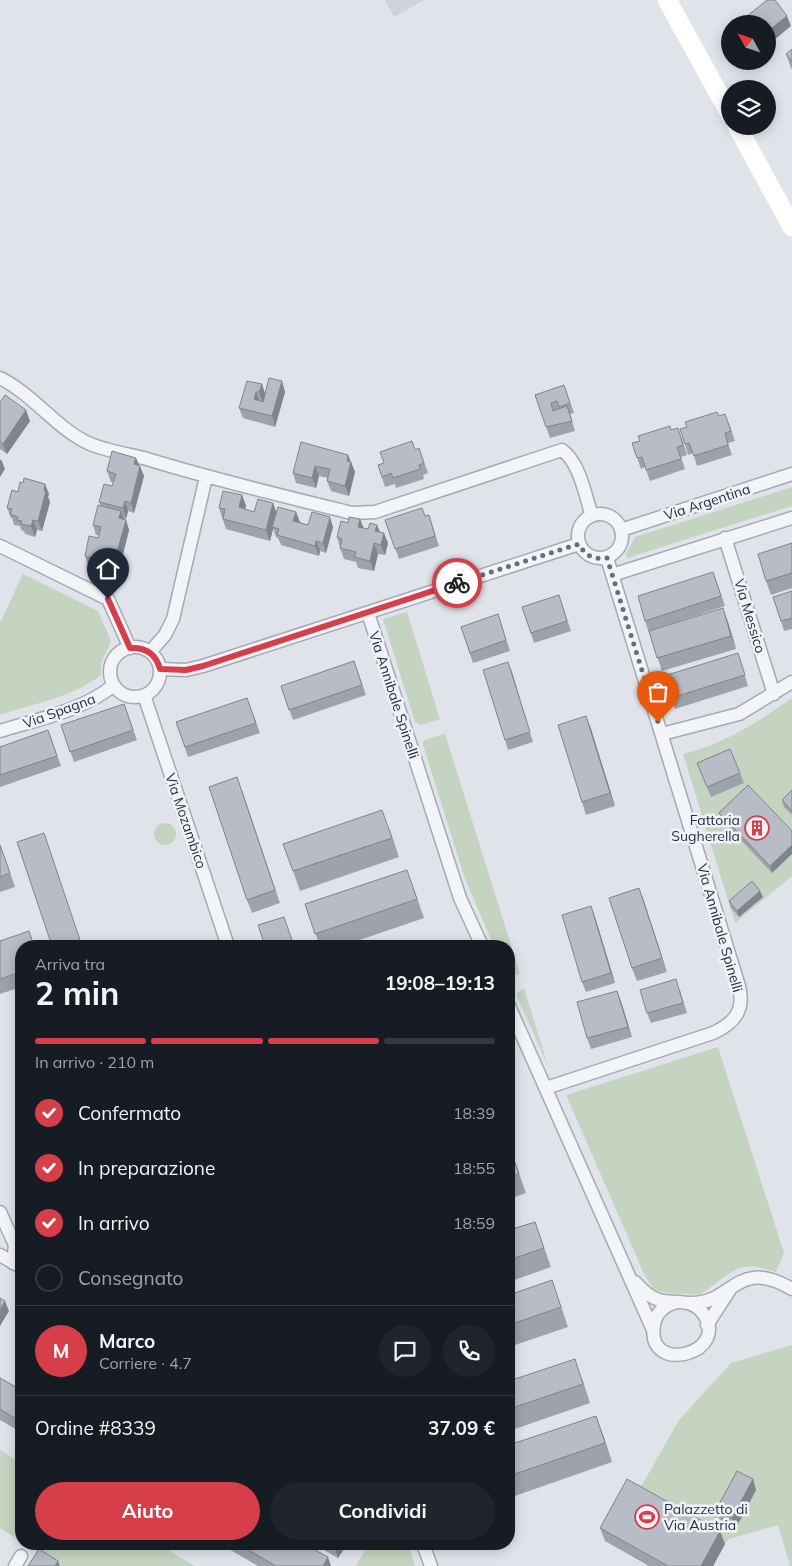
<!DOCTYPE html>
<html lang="it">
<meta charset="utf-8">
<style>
:root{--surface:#171b24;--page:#20242c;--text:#f1f3f6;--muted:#9ea1a6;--line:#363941;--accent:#d63e4a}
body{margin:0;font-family:Mulish,sans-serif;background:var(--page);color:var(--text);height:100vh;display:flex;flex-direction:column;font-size:19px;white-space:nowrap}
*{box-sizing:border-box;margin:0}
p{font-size:16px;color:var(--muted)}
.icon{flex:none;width:28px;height:28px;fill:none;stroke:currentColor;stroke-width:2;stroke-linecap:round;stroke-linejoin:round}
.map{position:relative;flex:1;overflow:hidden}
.drawer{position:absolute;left:15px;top:940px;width:500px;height:610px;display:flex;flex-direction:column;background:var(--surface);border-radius:20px;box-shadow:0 2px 12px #0003}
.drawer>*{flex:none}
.needle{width:32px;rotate:310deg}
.tools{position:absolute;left:721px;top:15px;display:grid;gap:10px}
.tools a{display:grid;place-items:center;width:55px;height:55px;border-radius:50%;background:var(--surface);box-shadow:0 2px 12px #0003;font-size:25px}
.pin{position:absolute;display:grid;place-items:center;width:42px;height:42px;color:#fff;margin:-51px -21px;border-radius:50% 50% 50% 0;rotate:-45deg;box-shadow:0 0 5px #0007}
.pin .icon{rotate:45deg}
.courier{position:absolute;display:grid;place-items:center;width:50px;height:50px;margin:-25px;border:4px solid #d63e4a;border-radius:50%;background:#fff;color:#222;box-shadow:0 1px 6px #0007}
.head em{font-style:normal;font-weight:700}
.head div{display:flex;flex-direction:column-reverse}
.head{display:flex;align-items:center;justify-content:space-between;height:85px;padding:0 20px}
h1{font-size:32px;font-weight:700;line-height:38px}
.bar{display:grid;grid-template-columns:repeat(4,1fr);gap:8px 5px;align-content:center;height:60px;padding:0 20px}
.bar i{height:6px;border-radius:4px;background:var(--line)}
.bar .current{background:var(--accent)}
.bar p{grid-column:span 4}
.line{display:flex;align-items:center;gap:12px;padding:0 20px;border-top:1px solid var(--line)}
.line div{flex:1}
.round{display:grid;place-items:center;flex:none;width:52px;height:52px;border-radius:26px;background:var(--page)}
ol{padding:0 20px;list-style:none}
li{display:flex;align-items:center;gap:15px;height:55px}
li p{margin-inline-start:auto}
li .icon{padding:5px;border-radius:50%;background:var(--accent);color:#fff;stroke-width:4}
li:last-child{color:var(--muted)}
li i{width:28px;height:28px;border:2px solid var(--line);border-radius:50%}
.primary-button{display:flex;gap:10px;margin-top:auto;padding:10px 20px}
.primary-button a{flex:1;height:58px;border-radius:30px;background:var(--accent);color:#fff;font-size:20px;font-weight:700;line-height:58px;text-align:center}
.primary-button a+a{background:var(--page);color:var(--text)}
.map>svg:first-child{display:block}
</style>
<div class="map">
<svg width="792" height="1566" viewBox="0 0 792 1566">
<rect width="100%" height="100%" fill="#e0e3ea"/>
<!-- built -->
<path fill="#ced2dc" d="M385,0H424L394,17Z"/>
<!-- green -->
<path fill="#c4d4c1" d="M792,487V506L627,558L626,554L635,537Z
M23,574L98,611L111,641L101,663V675C73,697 33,704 0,715V623Z
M407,612L440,719L421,725L415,722L383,619Z
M792,698V876L735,923L683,754C726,743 756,723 792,698Z
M445,734L520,974L509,977V946H494L465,879L423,745L424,740Z
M154 834a11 11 0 1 1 22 0a11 11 0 1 1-22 0Z
M524,988L548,1066L516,994Z
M718,1047L784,1253L776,1272C734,1258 732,1275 699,1295C687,1293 664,1295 655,1289C651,1286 648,1280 645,1276L566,1095Z
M792,1345V1566H790L778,1525L729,1539L725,1544L605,1541L637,1484L642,1485L679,1420L731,1363Z
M0,1450L21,1463V1541L0,1528Z
M25,1544H158L195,1566H61Z
M369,1544H408L415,1566H356Z"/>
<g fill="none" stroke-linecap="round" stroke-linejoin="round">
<!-- street casing -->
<g stroke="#a5a9b4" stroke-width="15">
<path id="street" d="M0,378C34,395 56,428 88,443C106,451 128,454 147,459C215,480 283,496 352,513L375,512L562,450C580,463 585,495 592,516
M578 536a22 22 0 1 1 44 0a22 22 0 1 1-44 0Z
M621,530L792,474
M725,538L774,694
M0,546L108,599L130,648
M612,575L792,518
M368,613L460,898L482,946
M110 672a25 25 0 1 1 50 0a25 25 0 1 1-50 0Z
M150,652L165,635L173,619L206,477
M160,669L186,670L203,666L579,544
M144,695L228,946
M0,731C39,719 82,711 114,685
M662,734L739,714L792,682
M509,1006L653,1330
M546,1088L713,1033C735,1023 745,1010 739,986L607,558
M0,1212L15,1245L13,1263
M0,1255L21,1267
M635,1282C642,1290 649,1297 659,1300C674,1304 691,1298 702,1312C734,1353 645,1377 654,1325C656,1312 665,1305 677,1302
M689,1303C734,1305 735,1256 792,1289
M707,1325L731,1288
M423,1544L431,1566
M15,1566L21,1556"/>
</g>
<!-- street -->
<use href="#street" stroke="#f3f4f8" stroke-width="12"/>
<!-- secondary -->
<path stroke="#fff" stroke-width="19" d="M667,0L730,114
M737,126L792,227"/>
</g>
<!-- wall -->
<path fill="#9da2ab" d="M792,49V69L791,68L786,54Z
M262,384L265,393L285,392L275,427L243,418L239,408Z
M564,385L574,413L570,414L575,431L550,438L535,395Z
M0,402L30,421L7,454L0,449Z
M719,416L729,424L735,441L728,443L732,455L697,466L693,453L688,455L685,444Z
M671,430L682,438L687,455L681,457L685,469L650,481L645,467L641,469L632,443Z
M419,448L428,473L423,475L424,479L396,488L395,484L385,487L378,465Z
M348,455L355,472L349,496L331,491L327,481L328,478L319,476L316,488L296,483L293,473Z
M136,458L144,476L134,513L128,511L126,519L124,518V519L126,520L129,530L120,566L114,565L112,572L88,566L85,556L98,538V535H96L93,525L101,506L99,502L112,486L113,482H111L107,471Z
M18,492L49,494L48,497L50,502L42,531L37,530L35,537L25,534L24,531L21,530L20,526L14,525L12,518H11L7,508Z
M242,495L246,506L245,509L254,512L276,513L296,512L299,522L308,525L333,527L326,553L320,551L319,556L281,545L278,538L276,537L273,528L270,541L226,529L219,508Z
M429,515L439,546L399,559L385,520L425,516Z
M360,519L363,528L368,529L377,525L380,532L388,543L385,555L378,554L374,571L358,568L356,562L344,559L340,548V547L337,537L348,523Z
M792,543V588L771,595L766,581Z
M713,572L725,606L655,629L728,622L736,649L662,671L645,621Z
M792,591V629L784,631L781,621Z
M559,595L571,631L534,643L522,607Z
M498,614L510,651L473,663L461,627Z
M354,661L366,695L293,720L281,686Z
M508,662L533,742L508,750L505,740Z
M741,663L748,686L675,709L671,698Z
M247,698L260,733L188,757L176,722Z
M124,704L137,740L74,762L61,725Z
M586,716L591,729L615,806L586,815L582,802Z
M48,730L61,766L0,787V747Z
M697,763L740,773L744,783L711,797Z
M748,785L772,873L722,820L719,813Z
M242,790L280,903L252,913L247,900Z
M792,790V815L784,807L782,800Z
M390,830L399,857L300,891L293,871Z
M0,845L5,858L15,887L0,892Z
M639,888L667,972L637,981L632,968Z
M414,889L424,918L342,946H320L305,904Z
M763,897L739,917L731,908L729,901Z
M595,917L615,983L586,992L582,982Z
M0,941L21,946V987L0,994Z
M680,990L687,1013L651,1023L647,1013Z
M617,991L632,1037L591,1049L587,1038Z
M509,1145L526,1193L509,1199Z
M535,1222L551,1267L509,1282V1230Z
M509,1295L559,1300L568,1327L509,1347Z
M0,1378L21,1390V1432L0,1420Z
M582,1378L590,1403L509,1431V1381Z
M603,1435L612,1462L509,1498V1445Z
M753,1479L756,1490L736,1528L720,1520L716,1510Z
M600,1528L725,1544L713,1566H649L605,1541Z
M220,1544H304L331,1566H258Z
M314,1544H347L338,1558Z"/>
<!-- shaded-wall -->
<path fill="#80848b" d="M787,16L791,26L768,45V31Z
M282,381L285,392L275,427L272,416Z
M262,384L265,395L263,403L259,392Z
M256,392L260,402L254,399Z
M26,410L30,421L7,454L3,444Z
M348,455L355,472L349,496L345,486L347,461Z
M136,458L140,468L134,464Z
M1,459L5,469L0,477V461Z
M140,466L144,476L134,513L131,503Z
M315,466L319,476L316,488L312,478Z
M45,484L49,494L48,497L50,502L42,531L38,521Z
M242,495L246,506L242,518L239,507Z
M125,501L128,511L126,519L123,508Z
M273,503L277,514L270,541L266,530Z
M121,511L125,521L119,518Z
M296,512L300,522L297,531L293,521Z
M330,517L333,527L326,553L323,543Z
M360,519L364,529L358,527Z
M33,520L37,530L35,537L31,526Z
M126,520L129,530L120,566L116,556Z
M377,525L381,535L375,531Z
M384,533L388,543L385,555L381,545Z
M316,541L320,551L319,556L315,546Z
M374,543L378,554L374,571L370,561Z
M110,555L114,565L112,572L108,562Z
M723,608L728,622L736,649L731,636Z
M508,662L512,672L533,742L530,732Z
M586,716L591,729L615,806L610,793Z
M792,845V854L772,873L770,866Z
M639,888L644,901L667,972L662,958Z
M760,891L763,897L739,917L737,911Z
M591,906L595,917L615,983L611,973Z
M617,991L621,1001L632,1037L628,1027Z
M5,1301L9,1311L0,1326V1310Z
M596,1416L603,1435L612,1462L605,1443Z
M753,1479L756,1490L736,1528L732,1518Z
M720,1531L725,1544L713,1566H701Z
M337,1544H347L338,1558L335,1548Z
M328,1557L331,1566H323Z
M58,1561L60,1566H55Z"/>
<!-- building -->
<path fill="#b7bcc7" stroke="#80848b" d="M767,0H775L787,16L768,31V24H743L741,21Z
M792,49V62L786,54Z
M269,378L282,381L272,416L239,408L247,381L262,384L259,392H256L254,399L263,402Z
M564,385L570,403L559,407L557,401L551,403L553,411L567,406L572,421L546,427L535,395Z
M5,395L26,410L3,444L0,442V402Z
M717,412L719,416L725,414L731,431L725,433L728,445L694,456L689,443L685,444L680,429L687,427L685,422Z
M670,426L671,430L678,428L683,445L677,447L681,459L646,470L642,457L637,458L632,443L640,441L638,436Z
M412,441L415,450L419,448L424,463L419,465L420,469L393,478L391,473L382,477L378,465L384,463L380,452Z
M301,442L348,455L347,461L351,462L345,486L327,481L330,469L315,466L312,478L293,473Z
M112,451L136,458L134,464L140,466L131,503L125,501L123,508L99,502L104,484L112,486L116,474L107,471Z
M24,478L45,484L44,491H46L38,521L33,520L31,526L21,524L22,521L17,520L18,517L10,514L12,509L7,508L12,490L18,492L20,482L23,483Z
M223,491L242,495L239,507L254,512L258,499L273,503L266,530L223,519L225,509L219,508Z
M98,505L121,511L119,518L126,520L116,556L110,555L108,562L85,556L89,536L98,538L101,527L93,525Z
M278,507L296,512L293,521L308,525L312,512L330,517L323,543L316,541L315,546L277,535L279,529L272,527Z
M422,508L425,516L429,515L435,536L395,549L385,520Z
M349,517L360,519L358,527L368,529L370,523L377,525L375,531L384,533L381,545L374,543L370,561L354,557L356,552L340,548L342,539L337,537L341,521L348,523Z
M792,543V573L766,581L758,554Z
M713,572L721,596L645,621L638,596Z
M792,591V618L781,621L773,597Z
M559,595L567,621L531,633L522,607Z
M723,608L731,636L657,658L649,631Z
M498,614L506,640L470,653L461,627Z
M738,653L745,675L671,698L664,676Z
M354,661L362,685L289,710L281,686Z
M508,662L530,732L505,740L483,670Z
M247,698L256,723L185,747L176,722Z
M124,704L133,730L70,752L61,725Z
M586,716L610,793L582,802L558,725Z
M48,730L57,756L0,775V747Z
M730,749L740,773L707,787L697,763Z
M237,777L275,890L247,900L209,787Z
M748,785L792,831V845L770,866L719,813Z
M792,790V811L782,800Z
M382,810L392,838L293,871L283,844Z
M44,833L82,946H52L17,842Z
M0,845L10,873L0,877Z
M407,870L417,899L315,934L305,904Z
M752,881L760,891L737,911L729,901Z
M639,888L662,958L632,968L609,898Z
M591,906L611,973L582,982L562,915Z
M284,917L294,946H265L258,925Z
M29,931L34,946H21V972L0,979V941Z
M676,979L683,1003L647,1013L640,990Z
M617,991L628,1027L587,1038L577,1002Z
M509,1145L519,1174L509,1177Z
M535,1222L544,1248L509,1260V1230Z
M552,1280L561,1307L509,1325V1295Z
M0,1298L5,1301L0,1310Z
M575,1359L583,1384L509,1409V1381Z
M0,1378L21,1390V1422L0,1409Z
M596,1416L605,1443L509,1476V1445Z
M737,1471L753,1479L732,1518L716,1510Z
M627,1479L720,1531L701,1566H668L600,1528Z
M238,1544H304L328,1557L323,1566H276Z
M328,1544H337L335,1548Z
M39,1549L58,1561L55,1566H28Z"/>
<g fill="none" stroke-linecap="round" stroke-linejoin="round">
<!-- done -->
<path stroke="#686e7d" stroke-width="5" stroke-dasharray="0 9" d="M457,583L579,544C585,556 594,560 607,558L658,722"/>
<!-- route -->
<path stroke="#d63e4a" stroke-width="6" d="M108,599L130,648C146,647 156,654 160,669L186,670L203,666L457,583"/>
</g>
<!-- icons -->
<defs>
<g id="building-ring" transform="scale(1.25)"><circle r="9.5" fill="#f0f2f7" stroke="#d63e4a" stroke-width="1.5"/><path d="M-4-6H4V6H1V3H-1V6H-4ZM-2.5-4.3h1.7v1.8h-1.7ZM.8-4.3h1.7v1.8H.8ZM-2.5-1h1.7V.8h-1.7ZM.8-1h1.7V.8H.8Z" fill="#d63e4a"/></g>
<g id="stadium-ring" transform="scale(1.25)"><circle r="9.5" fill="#f0f2f7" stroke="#d63e4a" stroke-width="1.5"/><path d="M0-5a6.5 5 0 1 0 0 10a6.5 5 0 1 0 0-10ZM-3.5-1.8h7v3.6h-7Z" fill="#d63e4a"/></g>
</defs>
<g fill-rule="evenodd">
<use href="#building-ring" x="757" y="828"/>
<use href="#stadium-ring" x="647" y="1517"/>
</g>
<g text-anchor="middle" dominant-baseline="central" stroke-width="5" stroke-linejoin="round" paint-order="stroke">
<!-- street labels -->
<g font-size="14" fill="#272f42" stroke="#f0f2f7">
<text transform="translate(707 502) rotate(-18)">Via Argentina</text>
<text transform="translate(750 616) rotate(73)">Via Messico</text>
<text transform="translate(394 695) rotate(72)">Via Annibale Spinelli</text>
<text transform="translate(59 711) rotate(-20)">Via Spagna</text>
<text transform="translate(186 821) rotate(71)">Via Mozambico</text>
<text transform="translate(720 928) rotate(74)">Via Annibale Spinelli</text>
</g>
<!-- poi labels -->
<g font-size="14" fill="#272f42" stroke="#f0f2f7" text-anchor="end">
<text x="740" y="820">Fattoria<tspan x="740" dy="16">Sugherella</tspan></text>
<text x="664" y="1509" text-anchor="start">Palazzetto di<tspan x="664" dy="16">Via Austria</tspan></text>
</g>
</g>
</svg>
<div class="tools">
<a><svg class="needle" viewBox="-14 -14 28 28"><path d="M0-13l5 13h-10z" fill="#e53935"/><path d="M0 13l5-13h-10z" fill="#9ea1a6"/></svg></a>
<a><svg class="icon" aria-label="layers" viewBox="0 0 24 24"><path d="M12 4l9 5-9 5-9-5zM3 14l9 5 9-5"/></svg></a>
</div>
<div class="pin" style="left:658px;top:722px;background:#ea580c"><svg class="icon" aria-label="bag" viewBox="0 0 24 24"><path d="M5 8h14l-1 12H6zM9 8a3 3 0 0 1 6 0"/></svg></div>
<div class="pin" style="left:108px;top:599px;background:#1f2937"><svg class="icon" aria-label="home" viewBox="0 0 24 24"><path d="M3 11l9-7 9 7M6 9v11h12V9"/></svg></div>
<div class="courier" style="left:457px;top:583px"><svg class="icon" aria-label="bike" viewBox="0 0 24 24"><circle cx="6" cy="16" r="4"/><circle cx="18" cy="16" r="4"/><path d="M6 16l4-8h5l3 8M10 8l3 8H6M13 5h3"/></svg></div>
<section class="drawer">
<div class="head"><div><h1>2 min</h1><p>Arriva tra</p></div><em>19:08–19:13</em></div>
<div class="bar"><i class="current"></i><i class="current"></i><i class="current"></i><i></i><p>In arrivo · 210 m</p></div>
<ol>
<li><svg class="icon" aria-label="check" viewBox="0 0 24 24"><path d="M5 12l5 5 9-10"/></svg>Confermato<p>18:39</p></li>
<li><svg class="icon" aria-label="check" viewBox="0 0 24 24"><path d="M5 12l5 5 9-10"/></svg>In preparazione<p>18:55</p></li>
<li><svg class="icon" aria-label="check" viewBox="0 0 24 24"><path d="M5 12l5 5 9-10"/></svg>In arrivo<p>18:59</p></li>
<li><i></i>Consegnato</li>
</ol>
<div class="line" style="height:90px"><b class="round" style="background:var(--accent);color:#fff">M</b><div><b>Marco</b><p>Corriere · 4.7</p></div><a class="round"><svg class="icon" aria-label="chat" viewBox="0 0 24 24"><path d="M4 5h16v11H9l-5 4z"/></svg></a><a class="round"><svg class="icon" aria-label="phone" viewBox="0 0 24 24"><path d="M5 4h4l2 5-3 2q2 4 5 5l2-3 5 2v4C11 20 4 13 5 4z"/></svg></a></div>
<div class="line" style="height:65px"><div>Ordine #8339</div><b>37.09 €</b></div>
<div class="primary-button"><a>Aiuto</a><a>Condividi</a></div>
</section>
</div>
